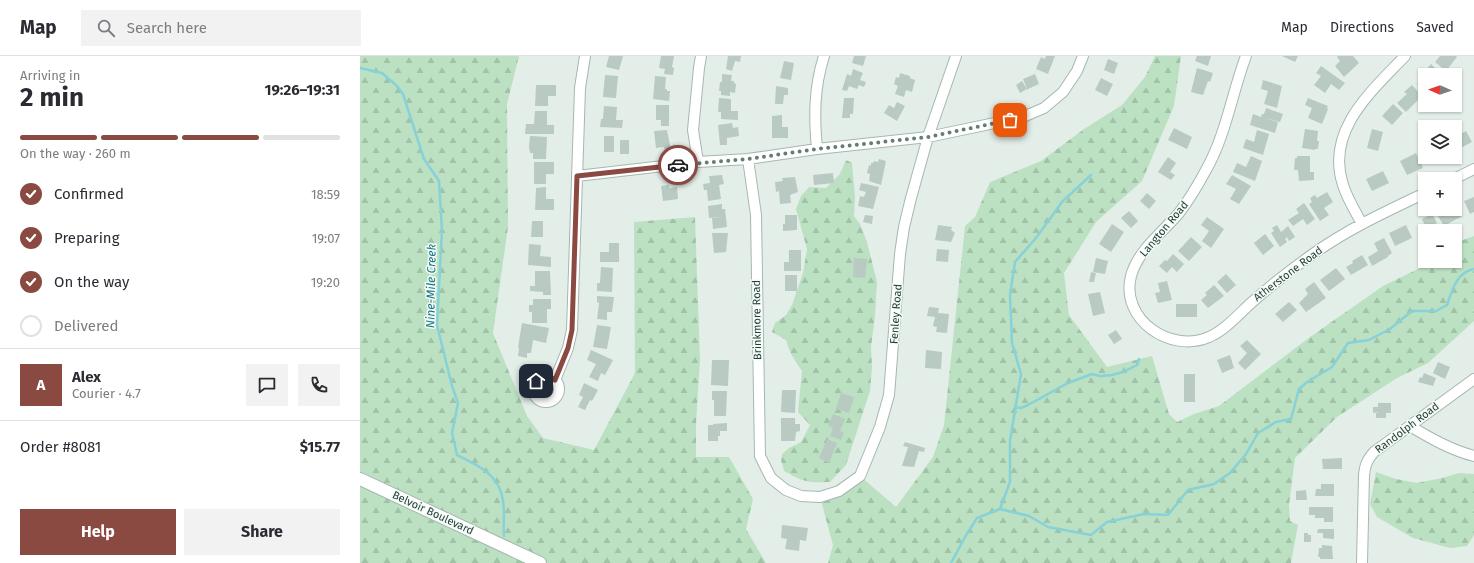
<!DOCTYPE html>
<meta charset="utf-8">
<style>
:root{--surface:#fff;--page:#f2f2f3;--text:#2b2b33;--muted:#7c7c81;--line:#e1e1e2;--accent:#8a4a41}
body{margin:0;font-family:"Fira Sans",sans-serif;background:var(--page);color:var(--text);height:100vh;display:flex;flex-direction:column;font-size:15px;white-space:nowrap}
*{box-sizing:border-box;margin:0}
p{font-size:13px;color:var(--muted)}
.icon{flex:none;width:22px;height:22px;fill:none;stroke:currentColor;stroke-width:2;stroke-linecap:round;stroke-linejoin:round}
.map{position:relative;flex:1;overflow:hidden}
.sheet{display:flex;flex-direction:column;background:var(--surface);width:360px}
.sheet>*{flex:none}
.needle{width:26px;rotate:272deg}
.tools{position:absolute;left:1058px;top:12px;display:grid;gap:8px}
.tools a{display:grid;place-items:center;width:44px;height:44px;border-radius:0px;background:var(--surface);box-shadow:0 1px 3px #0004;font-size:20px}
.pin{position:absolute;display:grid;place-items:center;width:34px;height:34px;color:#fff;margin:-17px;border-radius:8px;box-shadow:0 2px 6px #0006}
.courier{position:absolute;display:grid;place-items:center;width:40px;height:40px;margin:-20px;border:3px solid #8a4a41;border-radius:50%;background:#fff;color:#222;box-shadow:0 1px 5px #0007}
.headline em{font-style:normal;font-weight:700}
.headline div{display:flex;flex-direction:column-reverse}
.headline{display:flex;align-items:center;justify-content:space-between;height:68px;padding:0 20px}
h1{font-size:26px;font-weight:700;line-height:30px}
.bar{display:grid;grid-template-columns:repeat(4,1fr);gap:6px 4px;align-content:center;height:48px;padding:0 20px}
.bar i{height:5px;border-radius:3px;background:var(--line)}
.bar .current{background:var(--accent)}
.bar p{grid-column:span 4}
.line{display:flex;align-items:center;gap:10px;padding:0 20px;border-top:1px solid var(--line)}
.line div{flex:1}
.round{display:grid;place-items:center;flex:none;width:42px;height:42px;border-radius:0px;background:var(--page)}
ol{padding:0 20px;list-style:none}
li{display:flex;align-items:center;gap:12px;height:44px}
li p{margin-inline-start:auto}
li .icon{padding:4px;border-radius:50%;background:var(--accent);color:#fff;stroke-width:4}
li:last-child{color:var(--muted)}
li i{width:22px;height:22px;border:2px solid var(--line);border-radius:50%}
.cta{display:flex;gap:8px;margin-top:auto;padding:8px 20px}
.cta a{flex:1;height:46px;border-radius:0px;background:var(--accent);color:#fff;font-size:16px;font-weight:700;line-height:46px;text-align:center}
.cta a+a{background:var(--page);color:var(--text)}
header{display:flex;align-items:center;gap:24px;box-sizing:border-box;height:56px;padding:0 20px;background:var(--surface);border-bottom:1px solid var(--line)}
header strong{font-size:19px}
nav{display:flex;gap:22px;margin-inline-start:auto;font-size:14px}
.search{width:280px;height:36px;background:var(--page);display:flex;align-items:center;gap:10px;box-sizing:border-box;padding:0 14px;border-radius:0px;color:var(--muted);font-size:15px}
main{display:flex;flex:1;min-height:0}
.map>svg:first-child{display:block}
</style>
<header>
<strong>Map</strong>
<div class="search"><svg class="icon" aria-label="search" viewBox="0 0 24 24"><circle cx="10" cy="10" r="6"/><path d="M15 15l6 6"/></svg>Search here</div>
<nav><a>Map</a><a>Directions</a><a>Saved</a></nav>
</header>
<main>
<section class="sheet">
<div class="headline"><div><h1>2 min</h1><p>Arriving in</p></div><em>19:26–19:31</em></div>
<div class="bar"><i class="current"></i><i class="current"></i><i class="current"></i><i></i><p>On the way · 260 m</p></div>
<ol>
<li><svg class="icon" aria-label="check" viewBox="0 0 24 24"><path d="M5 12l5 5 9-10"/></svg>Confirmed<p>18:59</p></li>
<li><svg class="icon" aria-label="check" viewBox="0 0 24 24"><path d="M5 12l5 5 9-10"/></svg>Preparing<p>19:07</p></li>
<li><svg class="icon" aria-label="check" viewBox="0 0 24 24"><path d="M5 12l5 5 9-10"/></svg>On the way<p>19:20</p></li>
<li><i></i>Delivered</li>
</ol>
<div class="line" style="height:72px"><b class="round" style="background:var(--accent);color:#fff">A</b><div><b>Alex</b><p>Courier · 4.7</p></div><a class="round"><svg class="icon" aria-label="chat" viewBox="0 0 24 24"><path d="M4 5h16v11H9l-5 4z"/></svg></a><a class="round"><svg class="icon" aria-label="phone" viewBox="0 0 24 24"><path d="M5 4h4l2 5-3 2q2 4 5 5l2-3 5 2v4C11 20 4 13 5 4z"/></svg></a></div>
<div class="line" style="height:52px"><div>Order #8081</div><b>$15.77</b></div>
<div class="cta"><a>Help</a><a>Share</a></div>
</section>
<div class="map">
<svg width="1114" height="507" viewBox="0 0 1114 507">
<defs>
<pattern id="forest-firs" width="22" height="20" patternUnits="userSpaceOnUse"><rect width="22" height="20" fill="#bbe1c2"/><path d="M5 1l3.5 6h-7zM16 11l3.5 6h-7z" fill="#a0c2a7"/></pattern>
</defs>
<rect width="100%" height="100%" fill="#e4eee9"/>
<!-- forest -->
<path fill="url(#forest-firs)" d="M0,0H159L147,48L148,171L133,277L167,360L183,382L234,394L275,317L274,166L335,161L340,303L336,368V401H369L393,443L386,473L406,507H0Z
M795,0H821L814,50L782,125L736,166L704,217L709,259L747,311L792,300L809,358L817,366L834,358L859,350L950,281L1023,230L1068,208H1080L1081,205H1095V187L1114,180V265L1068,307L1037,322L977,361L935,402L929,449L930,465L938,469L931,507H468L473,489L460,441L500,420L536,451L573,401L584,369L605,170L615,161L630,126L681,105L724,73L762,49L785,21Z
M486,104L492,107L495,141L494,160L500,168L507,186L517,226L515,260L511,291L512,311L510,335L486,409L470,426C448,427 443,426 424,415L421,404L422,398L429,392L441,386L450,369L438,356L442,315C435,305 429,296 426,284L412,276L415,267L426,259L432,249L443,217L447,193L436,153L441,140L449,131L466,132L480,118Z
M1016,416L1036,423L1057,427L1082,422L1099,417L1114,418V479L1107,490L1090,492L1053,482L1017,461L1010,448Z"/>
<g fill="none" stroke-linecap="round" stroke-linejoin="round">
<!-- stream -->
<path stroke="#87d1d8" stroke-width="2.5" d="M0,12L22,17L37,30L43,38L64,103L79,125L82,174L77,269L92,330L98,347L92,377L97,399C118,409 140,419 143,445C145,457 143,468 144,480
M655,351L661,352L668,349L708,327L732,318L740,320L752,319L763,316L777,309L779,303
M640,453L650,426V385L661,318L652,287L650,239L655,206L676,182L702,146L731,119
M591,507L605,481L617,462L640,453L669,460L688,471L731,479L747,466L784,458L808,459L828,434L854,428L870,417L886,398L898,377L916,366L931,363L939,333L947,326L972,311L988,287L1009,284L1030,273L1052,255H1076L1087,249C1092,234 1097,216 1114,213"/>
</g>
<!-- building -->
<path fill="#b8cac1" d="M249,0H263L259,14L246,11Z
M301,0H314L312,11L314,12L313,19L304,18L305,13L299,12Z
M368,0H381L380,6L375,5L372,15L366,13Z
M494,0H506L503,10L492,7Z
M686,0H695L688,18L676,13L681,1L685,3Z
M837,0H851L848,10L835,5Z
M922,0H938L935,6Z
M978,0H993L999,7L984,21L975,10L980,5L977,1Z
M1080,0H1096L1097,1L1086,15L1075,6Z
M748,3L758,7L754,18L744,14Z
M424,5L434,7L431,24L420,22Z
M1071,8L1078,15L1075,19H1065V35L1057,28L1061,23L1059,22Z
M961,10L985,27L979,34L971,28L965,37L954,29L961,20L956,17Z
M837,12L853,17L850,26L848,25L843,39L831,36Z
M493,13L503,17L500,24L506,26L504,31L499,29L497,33L489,30L487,35L482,34L487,18L491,20Z
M540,17L550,20V22L555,24L552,36L546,34L544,41L535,38L538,30L534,28L536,21L539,22Z
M362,18L372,19L371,25H374V27L376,28L375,37L370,36V40L361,39V35H359L360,26H362Z
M675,18L679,28L668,33V35L663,23Z
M245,19L258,20L256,42L243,41Z
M295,20L306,21L305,33H307V35H310L309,45L293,43Z
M741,22L753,28L747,40L735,34Z
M903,24L922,30L917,52L904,48L908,35L901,33Z
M662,25L667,33L660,37L656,29Z
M176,29H196V40H188V50H175Z
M1052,29L1062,40L1046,56L1037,47L1047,38L1044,36Z
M416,30L428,32V39H424L423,48H415Z
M359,42L371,43V55H378V64L361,63V56H358Z
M484,42H494L493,58H490V62H482Z
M948,42L968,50L967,52L968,53L962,68L948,62L952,52L945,49Z
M537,46L545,50L537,65L524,57L529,49L534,52Z
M1033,48L1043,57L1032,69L1022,60Z
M296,49H309V70H301V64H296Z
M244,50L257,51L256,64H263L262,72L240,71L241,63H243Z
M906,52L923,58L920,66L905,62L918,66L915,77L890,69L893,58L901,61L902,58H904Z
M175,55H187V69H194V78H165L166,68H174Z
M422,59V71H428V82H412V60Z
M372,67L373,72L378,71L379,80L367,82V89H360L358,69Z
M814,72L832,81L827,93L808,84Z
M945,73L958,75L957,85H959L958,93H955V94L942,92Z
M1012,73L1023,76L1018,95L1007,92Z
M307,74L311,94L305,95L304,91L296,92L294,75Z
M897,74L909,78L903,99L883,92L886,83L894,86Z
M1106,75L1112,86L1095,95V81Z
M170,80L187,81L186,103H173V97H170L169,91Z
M244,80H254V96H244Z
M260,84H269V98H260Z
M1065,88V97L1062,89Z
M1056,97L1063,112L1047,119L1040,105Z
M891,100L902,105L895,125L873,116L877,107L886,111Z
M937,100H950V116H954V124L939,125L938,114H934L935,102H937Z
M808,101L816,107L810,116L815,119L811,124L798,116Z
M519,103L526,105L521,129L509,125L510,118L507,117L509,109L511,110V107H513L514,105L518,106Z
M174,106H194V118H186V128H174Z
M1023,115L1029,127L1012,135L1006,123Z
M473,117L474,127L454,129L453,119Z
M362,119L364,128L359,129L361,143L348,145L347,134H344L343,128L350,127L349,120Z
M872,119L891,130L879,148L870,143L876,133L866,128Z
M435,121L438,136L430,139L431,147L420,148L419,135L416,136L415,126L423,125L422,122Z
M501,127L519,131L513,153L498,150L500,140L504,141L506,136L499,134Z
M309,129V132L317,131L318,143L303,145L301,130Z
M186,131V143H194V154H175L176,132Z
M967,136L973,146L964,152L969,159L960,165L949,148L952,146L950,142L955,139L957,142Z
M787,137L796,145L789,153L780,145Z
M1114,141V156L1110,158L1104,145Z
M944,147L955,163L947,169L943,163L933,170L928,164L939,157L936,153Z
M362,148V153H365L367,171L353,173L352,162L361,161L349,162L348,150Z
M1097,150L1102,160L1084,170L1078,160L1091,153H1095V151Z
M769,155L778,165L771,172L761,162Z
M1072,158L1077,167L1066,172L1062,163Z
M425,159H437V174L423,175V168H425Z
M505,159L513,160L512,168L503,166Z
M847,161L864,173L851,192L842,185L849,175L841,169Z
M172,165H183V181H171Z
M752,168L764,176L751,196L739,188Z
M578,169L592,171L591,174L595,177L591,186L575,184Z
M917,169L921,176L928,170L935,181L929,185L927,181L925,183L927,186L920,191L911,177L914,175L912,172Z
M1046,169L1052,182L1035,190L1029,177Z
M352,177H368L366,196L354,197Z
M905,178L914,190L903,199L894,187Z
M831,181L842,191L829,205L818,195Z
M1024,182L1032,197L1028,200V201L1012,210L1008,201L1018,195L1014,187Z
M249,187H259V206H240V196H249Z
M169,188L181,189L180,200L191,201V211L168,209Z
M577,193L589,194L588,206L576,205Z
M429,194H441V215H424V206H429Z
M813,198L824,208L817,216L812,211L807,217L799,210L805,204L807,205Z
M1002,199L1008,209L991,219L986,211L993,207L992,205Z
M494,202L507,203L505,222L493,221Z
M736,202L748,205L745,218L733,216Z
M241,211L253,212L252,236L237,235V227H240Z
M976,212L985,223L969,235L960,224Z
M175,215H190L191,239H183V236L170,235V230H175Z
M731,216L736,217L734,226H729Z
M866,218L876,229L867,237L857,226Z
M425,219H437V235H425Z
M807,225L812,244L798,247L795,237L800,236L798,227Z
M954,226L966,242L946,256L939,247L948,238L945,233Z
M854,229L864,240L848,252L841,244L847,239L845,237Z
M740,236L745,257L733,260L728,238Z
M237,240L254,241L252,256H247V264L237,263L239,247L237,246Z
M173,243H191V253H187V267H172V256H169V249H173Z
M929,246L937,254L923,266L915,258Z
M816,248H837V261H816Z
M569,251L579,252L578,257L589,258L587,277L576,276L577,271L573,270L575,261L567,260Z
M162,267L189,272L186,287L173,284L171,297H167V302L158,300L159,292L158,291Z
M237,269L251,271L247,293L233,291Z
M756,274L762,283L754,288L748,279Z
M887,284L901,298L885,314L878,307L887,297L880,290Z
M231,294L253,304L245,319L241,317L238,325L229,321L236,308L227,304Z
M566,294L582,296L581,313L565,312Z
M870,299L874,312L862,317L857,304Z
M352,304H369L368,330L351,329Z
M1078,306L1090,311L1085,323L1073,317Z
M1064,317L1076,322L1073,330L1058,326L1060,321L1062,322Z
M824,318H835V346H824Z
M224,327L238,334L232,345L230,344L225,354L218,351L223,341L219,339Z
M422,334H436L435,357L421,356Z
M352,335H367L366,360H354V344H352Z
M481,337L494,341L489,357L476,353Z
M1018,347H1031V357H1026V362H1016V357L1019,356L1013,357V351H1018Z
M473,358L485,363L480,375L484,377L481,384L470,380L473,372L468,370Z
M421,362H435V368H440V375L436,376L435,385H421Z
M367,367V375H360V380H358V385H348V369H353V368Z
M467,383L477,387L469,407L459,402Z
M545,386L565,392L564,396L559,395L554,411L542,410L548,391L543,390Z
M982,402V413H963L962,403Z
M961,428H974V440H955L956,433H961Z
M946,434L947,444H936V435Z
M949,451H973V466H964V462H955V459H949Z
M422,469L448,472L446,485L440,484L439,495L425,493L427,483L421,482Z
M958,473H974V483L963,482V477H957Z
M944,477H948V479H951V486H944Z
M962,489L972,490L973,503H960V501H958L959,492H962Z"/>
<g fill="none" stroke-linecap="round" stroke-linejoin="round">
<!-- minor casing -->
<g stroke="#a6b7b0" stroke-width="12">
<path id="minor" d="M886,0C872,37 866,79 846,114C838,129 829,144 819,157C802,177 778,194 771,220C760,263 810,298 849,281C864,275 878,259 891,247C910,230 932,213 953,198C988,173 1027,155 1065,137
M457,93C454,60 454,32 464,0
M388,103L396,159L400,400L411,422L426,434L441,440L460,441L479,435L500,420L520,371L529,339L540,198L544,171L551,142L568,81L596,0
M338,106L333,74L339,12L341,0
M217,120L338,106L388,103L457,93L568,81L663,61L684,52L703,36L717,15L723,0
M1094,123L1114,113
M1002,168C995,155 987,142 983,129C965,74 1012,35 1045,0
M173 333a13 13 0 1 1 26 0a13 13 0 1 1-26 0Z
M195,324L208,292L212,274L220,32L225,0
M1050,370C1070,382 1091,394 1114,400
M1002,507L1004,419C1005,409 1007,404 1014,396L1114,323"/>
</g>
<!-- tertiary casing -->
<g stroke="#a6b7b0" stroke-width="14">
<path id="tertiary" d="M0,423L180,507"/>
</g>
<!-- minor -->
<use href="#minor" stroke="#fff" stroke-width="10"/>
<!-- tertiary -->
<use href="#tertiary" stroke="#fff" stroke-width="12"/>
</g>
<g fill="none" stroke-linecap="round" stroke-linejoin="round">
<!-- done -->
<path stroke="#657e75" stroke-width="4" stroke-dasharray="0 7.2" d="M318,109L388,103L457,93L568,81L650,64"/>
<!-- route -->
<path stroke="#8a4a41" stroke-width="5" d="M176,325C183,320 188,319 195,324L208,292L212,274L217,120L318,109"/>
</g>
<g text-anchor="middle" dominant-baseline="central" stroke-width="3" stroke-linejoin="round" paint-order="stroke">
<!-- street labels -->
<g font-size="11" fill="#214237" stroke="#f5faf7">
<text transform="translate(804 173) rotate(-50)">Langton Road</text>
<text transform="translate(928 218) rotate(-37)">Atherstone Road</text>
<text transform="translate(536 258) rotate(-86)">Fenley Road</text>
<text transform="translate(397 264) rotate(-91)">Brinkmore Road</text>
<text transform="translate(1047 372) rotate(-37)">Randolph Road</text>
<text transform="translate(73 457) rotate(25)">Belvoir Boulevard</text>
</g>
<!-- water labels -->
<g font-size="12" font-style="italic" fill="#157984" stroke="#f5faf7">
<text transform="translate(71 230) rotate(-89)">Nine-Mile Creek</text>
</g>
</g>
</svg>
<div class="tools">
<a><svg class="needle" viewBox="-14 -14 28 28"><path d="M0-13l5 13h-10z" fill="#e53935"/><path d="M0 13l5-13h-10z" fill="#7c7c81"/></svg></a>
<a><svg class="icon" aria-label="layers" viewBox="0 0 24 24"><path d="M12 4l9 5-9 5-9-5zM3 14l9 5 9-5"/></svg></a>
<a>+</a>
<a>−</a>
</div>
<div class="pin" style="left:650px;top:64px;background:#ea580c"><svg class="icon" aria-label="bag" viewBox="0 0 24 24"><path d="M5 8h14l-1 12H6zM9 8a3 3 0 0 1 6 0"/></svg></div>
<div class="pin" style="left:176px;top:325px;background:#1f2937"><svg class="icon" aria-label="home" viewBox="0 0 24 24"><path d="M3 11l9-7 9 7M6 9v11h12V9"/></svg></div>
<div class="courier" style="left:318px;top:109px"><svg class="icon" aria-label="car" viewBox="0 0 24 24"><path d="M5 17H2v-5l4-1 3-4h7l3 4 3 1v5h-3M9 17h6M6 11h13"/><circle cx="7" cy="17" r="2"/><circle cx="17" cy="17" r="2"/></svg></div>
</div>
</main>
